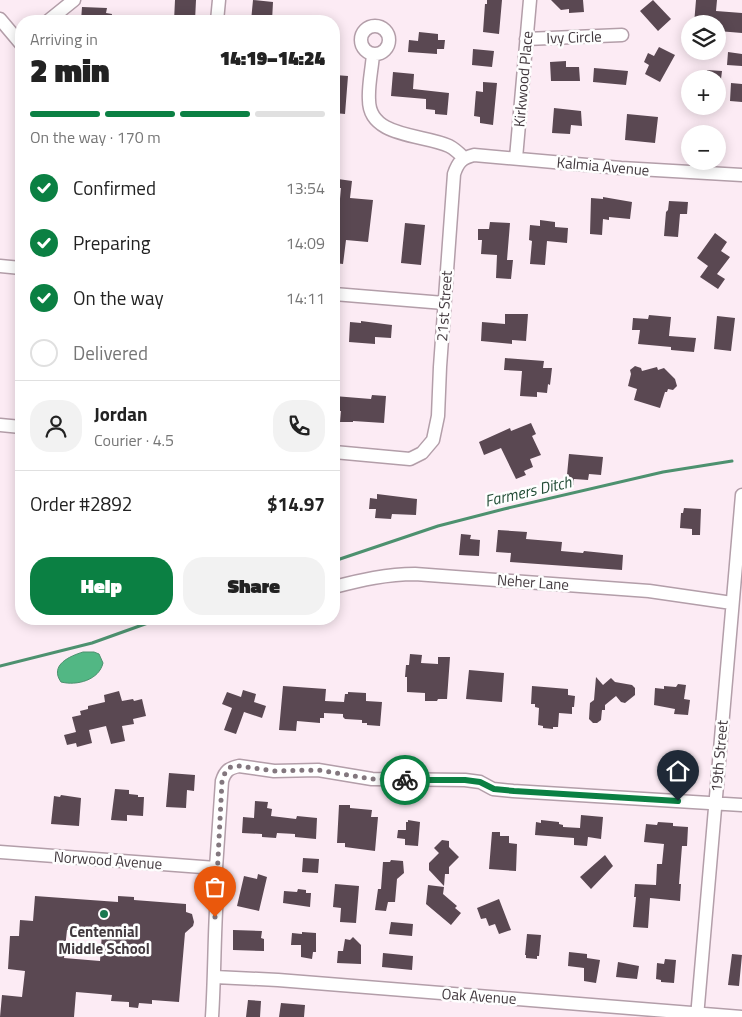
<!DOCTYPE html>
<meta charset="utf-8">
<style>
:root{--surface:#fff;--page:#f2f2f2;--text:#222;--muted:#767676;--line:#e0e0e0;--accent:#0b8043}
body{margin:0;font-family:"Titillium Web",sans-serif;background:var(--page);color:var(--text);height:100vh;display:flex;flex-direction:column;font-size:19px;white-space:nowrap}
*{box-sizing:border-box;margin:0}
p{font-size:16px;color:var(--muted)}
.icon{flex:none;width:28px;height:28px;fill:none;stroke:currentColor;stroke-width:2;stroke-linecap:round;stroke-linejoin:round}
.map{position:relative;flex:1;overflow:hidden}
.panel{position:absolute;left:15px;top:15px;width:325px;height:610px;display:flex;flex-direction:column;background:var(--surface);border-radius:20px;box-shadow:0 2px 12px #0003}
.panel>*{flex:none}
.tools{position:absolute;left:681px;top:15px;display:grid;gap:10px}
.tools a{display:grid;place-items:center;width:45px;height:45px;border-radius:50%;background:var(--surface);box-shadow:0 2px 12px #0003;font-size:25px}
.pin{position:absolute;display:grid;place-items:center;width:42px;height:42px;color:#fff;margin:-51px -21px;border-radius:50% 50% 50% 0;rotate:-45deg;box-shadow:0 0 5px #0007}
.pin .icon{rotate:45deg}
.courier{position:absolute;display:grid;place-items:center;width:50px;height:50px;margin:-25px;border:4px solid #0b8043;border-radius:50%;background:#fff;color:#222;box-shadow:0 1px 6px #0007}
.overview em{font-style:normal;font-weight:800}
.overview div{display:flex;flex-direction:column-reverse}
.overview{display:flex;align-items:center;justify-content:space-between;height:85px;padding:0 15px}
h1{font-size:32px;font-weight:800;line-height:38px}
.bar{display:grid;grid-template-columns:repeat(4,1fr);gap:8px 5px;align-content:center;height:60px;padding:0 15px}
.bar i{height:6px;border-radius:4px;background:var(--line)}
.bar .current{background:var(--accent)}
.bar p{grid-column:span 4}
.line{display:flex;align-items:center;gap:12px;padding:0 15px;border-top:1px solid var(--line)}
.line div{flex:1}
.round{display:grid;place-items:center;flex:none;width:52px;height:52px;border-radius:20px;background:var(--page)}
ol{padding:0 15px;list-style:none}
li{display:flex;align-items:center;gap:15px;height:55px}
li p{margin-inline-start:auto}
li .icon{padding:5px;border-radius:50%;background:var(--accent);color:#fff;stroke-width:4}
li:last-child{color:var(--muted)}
li i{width:28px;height:28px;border:2px solid var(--line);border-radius:50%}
.cta{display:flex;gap:10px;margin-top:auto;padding:10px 15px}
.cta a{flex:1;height:58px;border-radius:20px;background:var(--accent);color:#fff;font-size:20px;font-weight:800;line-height:58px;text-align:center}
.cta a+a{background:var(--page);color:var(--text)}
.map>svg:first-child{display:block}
</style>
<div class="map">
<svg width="742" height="1017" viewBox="0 0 742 1017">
<rect width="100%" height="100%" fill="#fcebf4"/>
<!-- water -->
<path fill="#52b784" stroke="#4d916f" d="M83,652H94L99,654L103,663C99,680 77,686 61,682C49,665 70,656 83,652Z"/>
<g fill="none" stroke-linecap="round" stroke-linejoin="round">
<!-- stream -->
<path stroke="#4d916f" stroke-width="3" d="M334,561L438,526L504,509L663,472L732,461
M0,666L92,643L159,619"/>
</g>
<!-- building -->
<path fill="#5a4852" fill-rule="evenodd" d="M175,0H196L195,21H174Z
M253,0L273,2L272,21H251Z
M487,0H502L499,34L483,32L485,4H487Z
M551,0H583L584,12L569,13V9L561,10Z
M653,0L671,19L658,31L640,11Z
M696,0H717L716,11L742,13V33L718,31V24H694Z
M82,7L107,8L106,13L112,14L111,21H81Z
M419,32L438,34V40H445L444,49H437V54L408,52L409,40L418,41Z
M659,47L675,55L660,82L645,74L649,65L644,62L648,53L654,56Z
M473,49L494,51L492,67L472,65Z
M728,52L742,54V66L727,65Z
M566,61V67H579L580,81H551L550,62Z
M594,68L628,71L626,85L593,82Z
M707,70L722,71L721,79H706Z
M393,72L414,74L413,89L449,93L447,115L435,114V110L426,109V99L391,96Z
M335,75L348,76L345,114L334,113Z
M483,82L497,83L493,125L480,123V117L474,116L476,91L483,92Z
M731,83L742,84V102L730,101Z
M554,108L581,111L582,126L571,125L570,134L552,133Z
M627,114L658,117L655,143L625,140Z
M338,179L352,181L350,198L373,200L368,242L346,240L343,264L334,263L341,188H337Z
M603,197L632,202L630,219L609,217V220L603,219L602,235L590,234L591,198L603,199Z
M669,201L688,202L687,214H680L678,237L664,236L666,212L668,210Z
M540,220L555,222V227L568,228L567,243L547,241L545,265L530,264L532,241L529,240L530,225L540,226Z
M490,222L510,223L507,260H513L511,279L496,278L497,255L481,254L482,240H478V229H489Z
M405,223L425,225L421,265L401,263Z
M715,233L727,242L721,251L730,257L717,274L725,279L718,289L700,277L708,266L697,258Z
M505,314H528L526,341L512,340V344L481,341L482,322L505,324Z
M649,315L671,317L669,336L696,338L694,352L671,350V347L638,344L640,330H632L633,318L648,319Z
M717,316L735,318L731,351L714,349Z
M361,321L392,325L391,338L375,337V344L349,342L350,322L361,323Z
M505,358L544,361L543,368H552L550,385L548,384L547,393L537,392V397L520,396L522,371L504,370Z
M635,366L641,368L642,371L657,367L658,370L664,368L675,379L677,386L673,390L668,389L667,392H665L660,408L634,400L637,389L628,386L631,374L630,370Z
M372,395L386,396L384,423L353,421V422H340L341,411H334V396L371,399Z
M531,423L536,434L532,436L541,455L530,459L533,467L524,471L526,475L516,479L501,448L484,455L479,442L510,428L511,431Z
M569,454L603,457L601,475L589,474L588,480L574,479V485H566Z
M377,494L417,499L416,515L392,514L391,519L375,518L376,509H369L370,498L377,499Z
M684,508L701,509L700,535H692V529L680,528L681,513H683Z
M498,530L527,532L526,539L562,542L561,551L583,553L584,551L623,555L622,570L510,562L511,553L496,552Z
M461,534L471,535L470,539L480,540L479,556L459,555Z
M410,654L422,655L421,663L438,664V657H450L447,699H438L437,701H425V693L407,692V677H405L406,665H409Z
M469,670L504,673L502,702L466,699Z
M596,677L603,685L611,678L615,682L632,685L635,688V695L625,703L621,702L616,696L605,705V710H602L601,720L597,723H593L589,719L590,703L594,700Z
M678,684L686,685L684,699L690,700L688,715L674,714L675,709L654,705L655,688L664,689V686L676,687Z
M283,686L326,689L325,701L344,702L345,694H348V692L366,693V701L382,702L380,726L367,725V723H362V720L345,719L343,717V714L324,713V718H320V723L297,721L296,731L279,730Z
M532,686L568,689V695L575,696L574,707H572V714L559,713L558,727H553V729L543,728V726L538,725L539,708L535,707V704H531Z
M243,690L256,694L254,702L266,706L262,718L244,712L236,734L224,730L232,708L222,704L227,692L241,697Z
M119,691L122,701L133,699L134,701L142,699L146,716L133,719L134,724L122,726L125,741L111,744L106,726L89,730L92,743L77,747L76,743L67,745L64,735L76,732L72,717L81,715L80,711L88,709V706L105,702L104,695Z
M169,773L195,775L194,791L187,790L186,808L166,807Z
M115,789L129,790V794L138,795V797H144L143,816L127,815V821L111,820Z
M61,795L81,798L79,826L51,824L54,796L60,797Z
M255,801L268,802L267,808L272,809L271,816L296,819L297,816L317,818L316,839L295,837V834L277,833L276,838L262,837V834L242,833L243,817L254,818Z
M339,805H350V808L372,810L371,817H378L375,851L345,847V843H337Z
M581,815L603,817L601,839L588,837L587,846L574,845V838L535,835L536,822L541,823V820L559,822V824L563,825V827L580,828Z
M408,820L420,822L418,846L405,845V839L397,838L398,830H406V822H408Z
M658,822L673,823V826L688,827L687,846H682L679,884H681L680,901L650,898L648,928L633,927L636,897H634L635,884L656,885L657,864H662L664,844L644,842L646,824L657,825Z
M492,832H500V836H509V843L517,844L516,871L489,869Z
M442,840L449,841V847L459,857L449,867V874H445L444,886L429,870V863L439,853L434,848Z
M605,855L613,866L591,889L580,877Z
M303,858L319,859L318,873L302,872Z
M391,860L403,861L404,873L397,879L395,902H388L386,911L375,910L378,889H381L383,862H390Z
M258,874L267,877L259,911L237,906L244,876L257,879Z
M335,884L359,886L356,923L340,922L341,908L333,907Z
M428,885L444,887L443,894L457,906L455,908L461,913L451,925L426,904Z
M298,889L306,890V893H311L310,907L283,903L284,891L297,892Z
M35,896L118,902V896L134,897V900L186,904V912L192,914L194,922L193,926L185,933L179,1002L152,1000V1004L139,1003L138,1008L129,1007V1002L111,1001L112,995L76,992L74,1017H0L2,995L22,997L25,971L8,969L10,936H19L20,920L33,921ZM67,930L102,933L100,961L64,958Z
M499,899L511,930L499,934L495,924L489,926L486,918L481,919L477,908Z
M391,922L413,924L412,936L389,934Z
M233,930L262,931L261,938L264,939V951L233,950Z
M302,932L316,933V952H313L312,959L301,957V945H291L292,933L302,934Z
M527,934L541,935L539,956H537V959L526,958V955H525Z
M353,937L361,945V964L337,963L338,951H343L345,939L350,940Z
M569,952L587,954V958L600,960L596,983L584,981V968L568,966Z
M383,953L413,956L412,970L382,967Z
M732,954L742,955L739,986L728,985Z
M665,959L676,960L674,983L661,982V980L656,979L657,963L664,964Z
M618,962L639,966L637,979L616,977Z
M248,1000L261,1001L260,1017H246Z
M281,1003L305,1005L304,1017H279Z"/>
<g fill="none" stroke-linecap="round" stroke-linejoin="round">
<!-- minor casing -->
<g stroke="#b39ea9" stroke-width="15">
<path id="minor" d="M0,19L21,44
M48,21L74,0
M217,21L219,0
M361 40a14 14 0 1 1 28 0a14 14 0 1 1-28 0Z
M526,39L622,35
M373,54C372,69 368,85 369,100C369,138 424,134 449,146C455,149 459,153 464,158
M516,158L530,0
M0,266L21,268
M334,294L444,303
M0,425L21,427
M334,452L410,459L422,453L433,440L438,416L440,367L454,174C458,162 462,158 474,155L621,168L742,175
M334,587C361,580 387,574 415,574L649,591L732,603
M0,852L216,868
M215,977L278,980L742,1017
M212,1017C215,971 214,925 218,879L216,868L222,781C225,771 229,768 239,766L274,771L318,770L372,779L465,780L480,782L493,789L513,791L742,805
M697,1017L742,495"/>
</g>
<!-- minor -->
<use href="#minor" stroke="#fff" stroke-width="12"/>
</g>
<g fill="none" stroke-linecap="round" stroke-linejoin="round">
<!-- done -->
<path stroke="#83777e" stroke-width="5" stroke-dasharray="0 9" d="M215,917L222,781L226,770L231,767L239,766L274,771L318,770L372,779L405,780"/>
<!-- route -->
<path stroke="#0b8043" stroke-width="6" d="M405,780H465L480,782L494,789L514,791L678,801"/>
</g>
<!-- markers -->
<circle fill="#19784f" stroke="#fefefe" stroke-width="2" cx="104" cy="914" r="5"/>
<g text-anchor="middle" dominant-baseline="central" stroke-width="5" stroke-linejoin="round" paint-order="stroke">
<!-- street labels -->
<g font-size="15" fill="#42393e" stroke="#fefefe">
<text transform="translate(574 37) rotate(-2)">Ivy Circle</text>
<text transform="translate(523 79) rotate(-85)">Kirkwood Place</text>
<text transform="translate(603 166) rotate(5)">Kalmia Avenue</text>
<text transform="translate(444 306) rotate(-86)">21st Street</text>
<text transform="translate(533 582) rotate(4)">Neher Lane</text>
<text transform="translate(719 756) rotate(-85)">19th Street</text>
<text transform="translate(108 860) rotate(4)">Norwood Avenue</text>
<text transform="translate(479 996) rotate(4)">Oak Avenue</text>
</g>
<!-- poi labels -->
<g font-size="15" font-weight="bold" fill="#42393e" stroke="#fefefe">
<text x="104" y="931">Centennial<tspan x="104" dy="17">Middle School</tspan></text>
</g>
<!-- water labels -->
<g font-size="16" font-style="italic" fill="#244e38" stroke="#fefefe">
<text transform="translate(528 491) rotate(-13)">Farmers Ditch</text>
</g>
</g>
</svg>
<div class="tools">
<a><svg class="icon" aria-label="layers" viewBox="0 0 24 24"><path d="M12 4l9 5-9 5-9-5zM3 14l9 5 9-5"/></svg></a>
<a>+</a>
<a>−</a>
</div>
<div class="pin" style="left:215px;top:917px;background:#ea580c"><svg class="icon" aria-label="bag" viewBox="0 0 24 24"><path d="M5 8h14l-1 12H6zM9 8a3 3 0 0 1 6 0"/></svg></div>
<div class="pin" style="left:678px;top:801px;background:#1f2937"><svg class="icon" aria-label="home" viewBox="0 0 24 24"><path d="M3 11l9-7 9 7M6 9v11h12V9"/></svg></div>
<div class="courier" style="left:405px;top:780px"><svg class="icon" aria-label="bike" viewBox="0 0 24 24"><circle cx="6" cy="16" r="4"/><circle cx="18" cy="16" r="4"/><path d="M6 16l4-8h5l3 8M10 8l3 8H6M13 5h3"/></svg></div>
<section class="panel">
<div class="overview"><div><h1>2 min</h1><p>Arriving in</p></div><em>14:19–14:24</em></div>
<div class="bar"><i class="current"></i><i class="current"></i><i class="current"></i><i></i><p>On the way · 170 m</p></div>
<ol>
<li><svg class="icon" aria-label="check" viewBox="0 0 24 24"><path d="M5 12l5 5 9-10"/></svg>Confirmed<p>13:54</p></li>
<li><svg class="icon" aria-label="check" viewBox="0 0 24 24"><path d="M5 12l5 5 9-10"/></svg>Preparing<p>14:09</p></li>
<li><svg class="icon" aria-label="check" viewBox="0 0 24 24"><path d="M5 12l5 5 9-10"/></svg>On the way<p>14:11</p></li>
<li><i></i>Delivered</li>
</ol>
<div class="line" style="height:90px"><a class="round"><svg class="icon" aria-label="person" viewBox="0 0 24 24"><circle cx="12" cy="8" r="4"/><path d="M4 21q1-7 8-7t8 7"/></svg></a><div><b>Jordan</b><p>Courier · 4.5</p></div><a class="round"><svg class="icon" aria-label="phone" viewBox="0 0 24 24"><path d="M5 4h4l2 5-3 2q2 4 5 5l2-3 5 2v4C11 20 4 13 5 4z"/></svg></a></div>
<div class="line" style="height:65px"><div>Order #2892</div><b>$14.97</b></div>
<div class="cta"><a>Help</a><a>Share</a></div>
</section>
</div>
